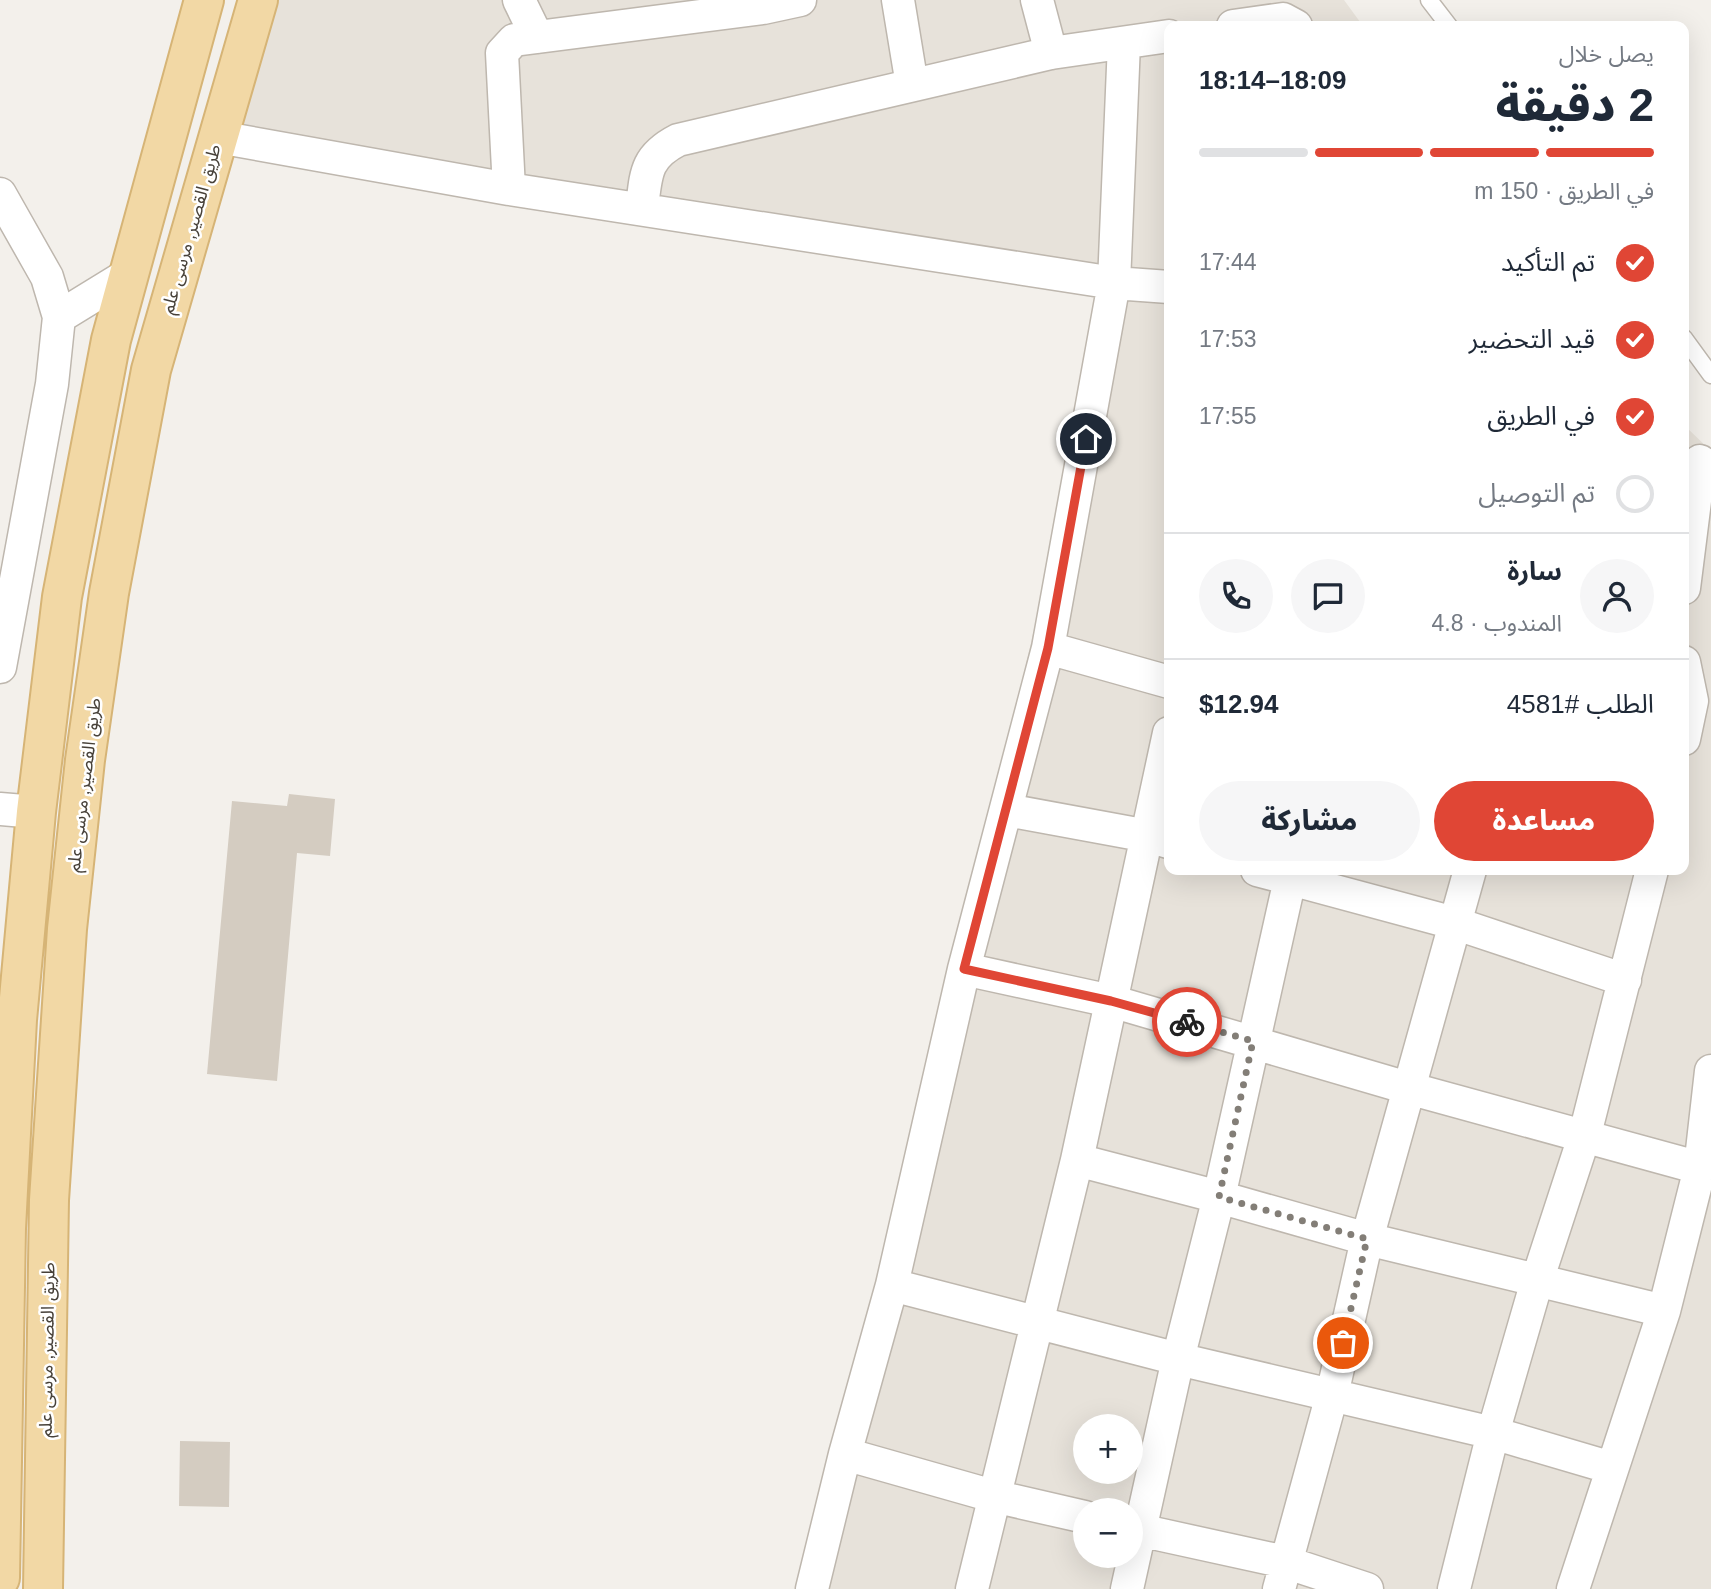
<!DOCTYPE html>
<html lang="ar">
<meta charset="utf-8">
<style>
:root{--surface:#fff;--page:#f6f6f7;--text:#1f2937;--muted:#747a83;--line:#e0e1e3;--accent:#e04635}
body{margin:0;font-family:Helvetica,"Noto Sans Arabic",sans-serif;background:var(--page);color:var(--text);direction:rtl;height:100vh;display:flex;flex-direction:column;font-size:26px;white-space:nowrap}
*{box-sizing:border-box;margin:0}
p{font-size:23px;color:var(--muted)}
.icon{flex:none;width:38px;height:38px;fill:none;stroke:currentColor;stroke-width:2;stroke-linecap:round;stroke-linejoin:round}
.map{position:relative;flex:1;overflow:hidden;direction:ltr}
.sheet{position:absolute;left:1164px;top:21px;width:525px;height:854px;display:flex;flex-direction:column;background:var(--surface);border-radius:14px;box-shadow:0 7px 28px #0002;direction:rtl}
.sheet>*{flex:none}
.tools{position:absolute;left:1073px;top:1414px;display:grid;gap:14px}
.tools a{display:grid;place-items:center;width:70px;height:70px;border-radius:50%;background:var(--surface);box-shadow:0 7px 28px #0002;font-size:35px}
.pin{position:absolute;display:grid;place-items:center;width:60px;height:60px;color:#fff;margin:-30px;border:4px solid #fff;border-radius:50%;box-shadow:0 2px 7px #0007}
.courier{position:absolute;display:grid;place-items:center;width:70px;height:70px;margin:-35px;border:5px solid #e04635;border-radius:50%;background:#fff;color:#222;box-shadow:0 2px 9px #0007}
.head em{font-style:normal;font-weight:800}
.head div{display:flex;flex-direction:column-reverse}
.head{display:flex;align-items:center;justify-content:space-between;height:119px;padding:0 35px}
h1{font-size:46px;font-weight:800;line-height:52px}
.bar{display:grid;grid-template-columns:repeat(4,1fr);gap:10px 7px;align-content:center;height:84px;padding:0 35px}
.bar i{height:9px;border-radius:5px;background:var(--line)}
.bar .active{background:var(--accent)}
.bar p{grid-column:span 4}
.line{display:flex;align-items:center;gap:18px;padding:0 35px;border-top:2px solid var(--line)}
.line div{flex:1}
.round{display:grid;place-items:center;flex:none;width:74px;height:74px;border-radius:37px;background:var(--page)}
ol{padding:0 35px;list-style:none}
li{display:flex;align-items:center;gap:21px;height:77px}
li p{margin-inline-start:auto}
li .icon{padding:7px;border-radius:50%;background:var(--accent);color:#fff;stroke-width:4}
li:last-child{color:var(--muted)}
li i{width:38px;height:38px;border:4px solid var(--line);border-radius:50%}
.primary-button{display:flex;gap:14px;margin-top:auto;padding:14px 35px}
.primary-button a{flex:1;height:80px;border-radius:42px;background:var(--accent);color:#fff;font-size:28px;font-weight:800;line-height:80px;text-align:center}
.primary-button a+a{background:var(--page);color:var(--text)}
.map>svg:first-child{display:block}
</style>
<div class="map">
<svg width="1711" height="1589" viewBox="0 0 1711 1589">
<rect width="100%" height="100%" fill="#f3f0eb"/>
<!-- residential -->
<path fill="#e7e2da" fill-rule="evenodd" d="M259,0H1344L1363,26H1169V870H1684V425L1711,451V1589H813L1114,282L218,136ZM1085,1426H1130V1472H1085ZM1085,1510H1130V1556H1085Z"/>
<!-- building -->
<path fill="#d4ccc1" d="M289,794L335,799L330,856L297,853L277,1081L207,1074L232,801L287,806Z
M180,1441L230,1442L229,1507L179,1506Z"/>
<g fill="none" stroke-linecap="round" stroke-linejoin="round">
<!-- service casing -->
<g stroke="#beb7ae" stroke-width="19">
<path id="service" d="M1429,0L1449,26
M1684,338L1711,375"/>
</g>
<!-- minor casing -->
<g stroke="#beb7ae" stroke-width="35">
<path id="minor" d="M519,0L537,37
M898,0L912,85
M1037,0L1051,53
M1233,26L1283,19L1296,26
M218,137L509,189L1114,283L1169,287
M509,189L502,53L514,40L763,8L800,0
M0,194L47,277L59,317L52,384L0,667
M642,208C646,174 645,157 678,140L1051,53L1169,36
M59,317L129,274
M1684,588L1700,461
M1048,648L1169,682
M1684,662L1692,701L1684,739
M0,809L36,812
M1007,810L1148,836L1168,842
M1257,870L1454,923L1625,980
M964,969L1111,1001L1408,1088L1700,1168
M1077,1160L1219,1197L1367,1239L1664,1311
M892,1285L1178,1359L1493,1433L1612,1468
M845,1454L993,1496L1085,1517
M1130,1528L1285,1562L1367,1589
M812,1589L845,1454L892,1285L964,969L1048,648L1114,283L1124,43
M972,1589L1077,1160L1169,733
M1127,1589L1178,1359L1219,1197L1292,870
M1279,1589L1332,1395L1367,1239L1470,870
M1454,1589L1493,1433L1537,1281L1585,1134L1652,870
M1573,1589L1664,1311L1700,1168L1711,1071"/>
</g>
<!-- primary casing -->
<g stroke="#d6b476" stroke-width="42">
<path id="primary" d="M0,1578L6,1228L17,1020L36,812L62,597L111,340L204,0
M43,1589L49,1200L67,929L85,760L109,593L151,370L258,0"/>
</g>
<!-- service -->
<use href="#service" stroke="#fff" stroke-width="16"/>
<!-- minor -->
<use href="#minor" stroke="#fff" stroke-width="32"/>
<!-- primary -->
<use href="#primary" stroke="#f2d8a5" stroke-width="38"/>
</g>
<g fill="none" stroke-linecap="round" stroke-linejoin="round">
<!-- done -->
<path stroke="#837e77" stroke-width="7" stroke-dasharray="0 12.6" d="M1187,1022L1253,1041L1219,1197L1367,1239L1343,1343"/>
<!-- route -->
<path stroke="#e04635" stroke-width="9" d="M1086,439L1048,648L964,969L1111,1001L1187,1022"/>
</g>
<g text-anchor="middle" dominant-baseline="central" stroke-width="5" stroke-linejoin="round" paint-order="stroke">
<!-- street labels -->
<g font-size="18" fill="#474139" stroke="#fff">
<text transform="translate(191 229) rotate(-74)">طريق القصير, مرسى علم</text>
<text transform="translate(84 785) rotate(-83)">طريق القصير, مرسى علم</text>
<text transform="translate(47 1350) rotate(-89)">طريق القصير, مرسى علم</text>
</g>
</g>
</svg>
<div class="tools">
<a>+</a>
<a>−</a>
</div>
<div class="pin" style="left:1343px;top:1343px;background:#ea580c"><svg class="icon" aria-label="bag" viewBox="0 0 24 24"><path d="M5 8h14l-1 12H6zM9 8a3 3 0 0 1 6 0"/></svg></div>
<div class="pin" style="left:1086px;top:439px;background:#1f2937"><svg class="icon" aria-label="home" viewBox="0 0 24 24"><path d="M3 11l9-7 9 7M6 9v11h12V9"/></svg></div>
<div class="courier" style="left:1187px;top:1022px"><svg class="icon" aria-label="bike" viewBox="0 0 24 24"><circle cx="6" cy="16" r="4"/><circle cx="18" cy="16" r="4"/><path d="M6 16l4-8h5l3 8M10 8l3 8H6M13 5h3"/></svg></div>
<section class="sheet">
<div class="head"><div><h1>2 دقيقة</h1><p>يصل خلال</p></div><em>18:09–18:14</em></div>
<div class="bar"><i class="active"></i><i class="active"></i><i class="active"></i><i></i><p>في الطريق · 150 m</p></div>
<ol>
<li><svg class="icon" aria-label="check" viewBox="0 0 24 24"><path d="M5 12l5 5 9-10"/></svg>تم التأكيد<p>17:44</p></li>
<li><svg class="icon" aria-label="check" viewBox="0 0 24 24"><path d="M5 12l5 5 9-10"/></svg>قيد التحضير<p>17:53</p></li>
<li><svg class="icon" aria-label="check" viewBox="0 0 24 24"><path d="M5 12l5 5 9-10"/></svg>في الطريق<p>17:55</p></li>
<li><i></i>تم التوصيل</li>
</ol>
<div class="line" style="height:126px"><a class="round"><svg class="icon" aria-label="person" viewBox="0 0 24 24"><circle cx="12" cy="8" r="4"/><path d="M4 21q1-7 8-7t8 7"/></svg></a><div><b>سارة</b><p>المندوب · 4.8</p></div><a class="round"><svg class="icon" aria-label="chat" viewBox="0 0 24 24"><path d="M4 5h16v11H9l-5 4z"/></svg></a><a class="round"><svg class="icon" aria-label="phone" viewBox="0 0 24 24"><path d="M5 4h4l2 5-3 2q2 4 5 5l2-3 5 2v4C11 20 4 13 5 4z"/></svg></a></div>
<div class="line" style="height:91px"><div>الطلب #4581</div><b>$12.94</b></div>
<div class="primary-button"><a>مساعدة</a><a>مشاركة</a></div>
</section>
</div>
